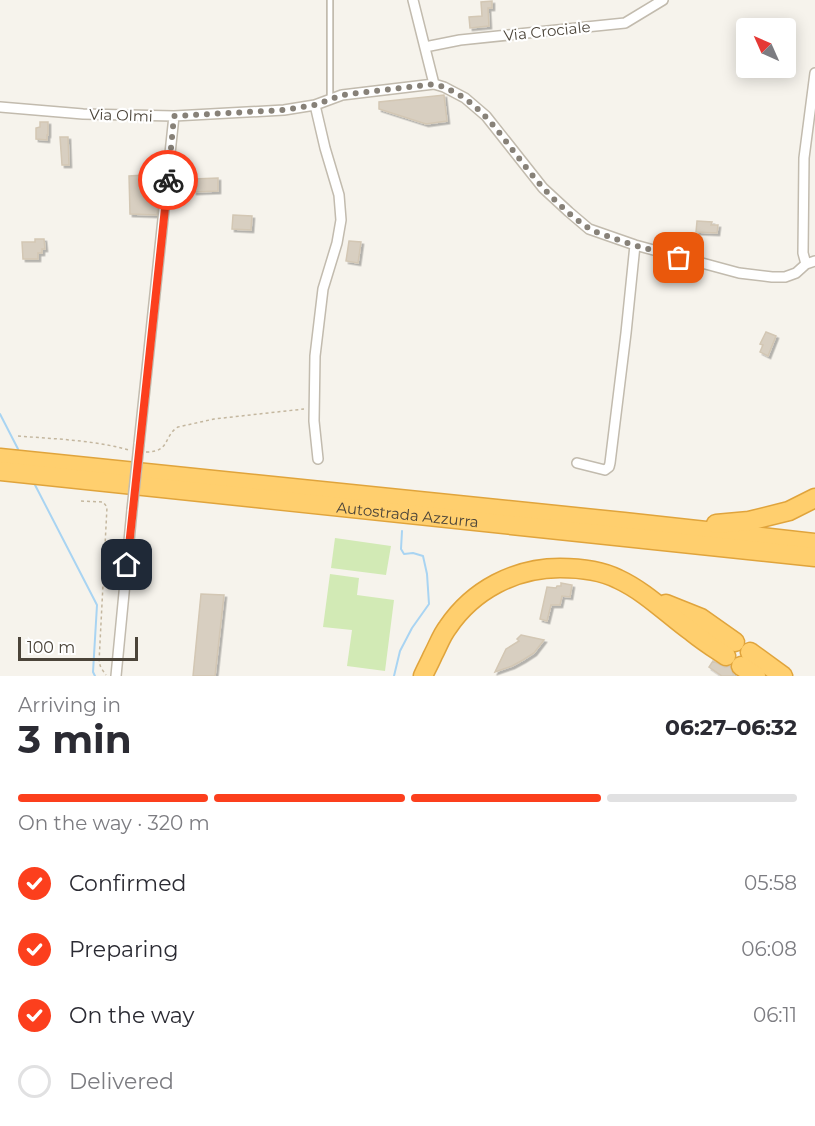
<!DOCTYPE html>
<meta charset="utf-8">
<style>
:root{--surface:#fff;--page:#f7f7f7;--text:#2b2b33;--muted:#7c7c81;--line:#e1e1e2;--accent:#fc3f1d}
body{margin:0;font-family:Montserrat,sans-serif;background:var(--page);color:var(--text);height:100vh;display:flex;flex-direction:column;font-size:22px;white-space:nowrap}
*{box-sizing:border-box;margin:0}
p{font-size:20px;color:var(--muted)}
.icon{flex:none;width:33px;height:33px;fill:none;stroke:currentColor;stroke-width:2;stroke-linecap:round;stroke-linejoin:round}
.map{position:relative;height:676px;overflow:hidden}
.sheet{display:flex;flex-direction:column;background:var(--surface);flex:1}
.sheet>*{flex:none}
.needle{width:39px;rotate:315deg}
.fabs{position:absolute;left:736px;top:18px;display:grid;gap:12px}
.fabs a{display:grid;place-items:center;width:60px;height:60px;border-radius:6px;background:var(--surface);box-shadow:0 3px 15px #0003;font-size:30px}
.scale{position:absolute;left:18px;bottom:15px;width:120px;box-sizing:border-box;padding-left:6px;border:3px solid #4b4439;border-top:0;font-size:16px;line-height:21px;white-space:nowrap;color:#4b4439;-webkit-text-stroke:4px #fff;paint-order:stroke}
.pin{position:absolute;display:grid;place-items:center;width:51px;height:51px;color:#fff;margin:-26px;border-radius:12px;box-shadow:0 3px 9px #0006}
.courier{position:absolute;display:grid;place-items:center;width:60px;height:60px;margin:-30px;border:4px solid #fc3f1d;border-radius:50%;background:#fff;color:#222;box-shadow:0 2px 8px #0007}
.headline em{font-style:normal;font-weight:700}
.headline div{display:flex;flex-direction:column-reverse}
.headline{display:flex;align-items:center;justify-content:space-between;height:102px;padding:0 18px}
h1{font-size:39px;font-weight:700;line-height:45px}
.bar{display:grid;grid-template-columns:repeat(4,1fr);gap:9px 6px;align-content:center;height:72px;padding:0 18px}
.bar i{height:8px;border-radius:4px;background:var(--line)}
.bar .current{background:var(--accent)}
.bar p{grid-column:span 4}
ol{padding:0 18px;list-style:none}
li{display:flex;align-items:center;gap:18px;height:66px}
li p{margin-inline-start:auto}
li .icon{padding:6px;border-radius:50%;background:var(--accent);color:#fff;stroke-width:4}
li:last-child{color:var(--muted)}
li i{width:33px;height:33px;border:3px solid var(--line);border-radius:50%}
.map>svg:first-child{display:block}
</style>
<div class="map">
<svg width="815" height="676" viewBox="0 0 815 676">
<defs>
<filter id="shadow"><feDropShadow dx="2.5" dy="2.5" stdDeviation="0" flood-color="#0004"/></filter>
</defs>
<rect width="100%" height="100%" fill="#f6f3ec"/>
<!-- green -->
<path fill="#d2eab5" d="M335,538L391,546L386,575L331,568Z
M330,574L359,578L357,595L394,600L385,671L347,666L352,630L323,627Z"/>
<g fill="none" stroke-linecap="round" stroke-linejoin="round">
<!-- stream -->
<path stroke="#a9d4f2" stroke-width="2" d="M0,414L18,449
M34,483L97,605L93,672L95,676
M394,676L400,651L412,628L429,604L427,574L423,556L413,553L404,554L401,549L402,531"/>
</g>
<!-- building -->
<path fill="#d8cfc1" stroke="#d3c7b4" stroke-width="1.5" filter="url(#shadow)" d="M492,1V8H488L489,26L470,28L469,17L482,16L481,2Z
M444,95L447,121L426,124L379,109V102Z
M40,122H48V135H47V140L36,139V128L40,127Z
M60,137H68L69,165H62Z
M161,174L160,180H151V194H159L157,215L130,214L129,176Z
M218,178V191L194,192L193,179Z
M233,215L252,216L251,230L232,229Z
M697,221L712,222L711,225H718L717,233L696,232Z
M35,239H44L45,249H42V253H38V259H23L22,242H35Z
M349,241L361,242L358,263L346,261Z
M766,332L776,336L768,356L760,352L763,345L760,344Z
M561,583L572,585L570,597L562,596L560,605H551L547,621L540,619L547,587L556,588L557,586H561Z
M201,594L224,595L215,676H193Z
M521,635L544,640L534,653L523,660L512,666L495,672L506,649L519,641L517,639Z
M713,661L725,667L730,666L734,676H722L709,667Z"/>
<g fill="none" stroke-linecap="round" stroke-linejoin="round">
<!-- service casing -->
<g stroke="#c2bbae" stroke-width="8">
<path id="service" d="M330,0V99"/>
</g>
<!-- minor casing -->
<g stroke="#c2bbae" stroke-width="12">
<path id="minor" d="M413,0L434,84
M425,47L460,40L625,23L663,0
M315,105L325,148L339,195L341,220L337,243L323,289L315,356L314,421L318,459
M0,107L83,114L174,116L284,110L315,105L342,95L434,84L444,87L465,98L486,116L543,188L569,212L589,229L635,245L739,273L772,277H785L796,273L806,264L815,261
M806,264L803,253L804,158L815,73
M139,444L174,116
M577,463L605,470L609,467L610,463L626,333L635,245
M116,676L132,510"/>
</g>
<!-- motorway casing -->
<g stroke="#e0a43c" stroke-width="21">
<g id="motorway">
<path d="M0,458L624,522L815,543"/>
<path id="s1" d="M0,471L815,557"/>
<path d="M716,524L749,521L789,511L815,498"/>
<path d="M666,604L701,618L735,642"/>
<path d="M750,652L783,676"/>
<path d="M741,666L756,676"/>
<path d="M423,676C426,669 430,662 433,655C438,646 441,636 448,627C473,590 515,568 560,568C580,568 600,570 618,579C646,592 667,614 692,632C703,641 714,648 726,656"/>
</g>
</g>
<!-- path -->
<path stroke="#c4b79f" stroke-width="1.5" stroke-dasharray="3 3" stroke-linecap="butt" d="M18,436C55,439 93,440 129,450
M146,452C171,452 163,436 178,427L214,419L304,409
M81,501L103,502L107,507L99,662L101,668L106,675"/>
<!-- service -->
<use href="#service" stroke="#fff" stroke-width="4.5"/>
<!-- minor -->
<use href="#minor" stroke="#fff" stroke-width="9"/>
<!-- motorway -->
<use href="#motorway" stroke="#ffcf6e" stroke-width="18"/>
<!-- minor-bridge casing -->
<g stroke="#c2bbae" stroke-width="12" stroke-linecap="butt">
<path id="minor-bridge" d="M132,510L139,444"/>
</g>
<!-- minor-bridge -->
<use href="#minor-bridge" stroke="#fff" stroke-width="9"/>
</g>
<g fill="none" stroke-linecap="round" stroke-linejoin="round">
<!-- done -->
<path stroke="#878178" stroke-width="6" stroke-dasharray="0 10.8" d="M168,180L174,116L284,110L315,105L342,95L434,84C477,96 497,131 522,162C540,186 562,210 587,227C594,232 604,235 613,238C634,246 657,251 679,258"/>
<!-- route -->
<path stroke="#fc3f1d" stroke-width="8" d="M127,565L168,180"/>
</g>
<g text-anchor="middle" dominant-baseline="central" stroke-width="4.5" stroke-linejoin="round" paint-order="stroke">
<!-- street labels -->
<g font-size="15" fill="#4b4439" stroke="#fff">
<text transform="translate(547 31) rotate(-6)">Via Crociale</text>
<text transform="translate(121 115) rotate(2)">Via Olmi</text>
<text stroke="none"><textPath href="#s1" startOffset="410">Autostrada Azzurra</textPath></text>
</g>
</g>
</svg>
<div class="fabs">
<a><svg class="needle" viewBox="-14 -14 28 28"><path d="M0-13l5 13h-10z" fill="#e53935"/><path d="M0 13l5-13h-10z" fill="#7c7c81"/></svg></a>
</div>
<div class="scale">100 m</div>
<div class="pin" style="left:679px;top:258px;background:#ea580c"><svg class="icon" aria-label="bag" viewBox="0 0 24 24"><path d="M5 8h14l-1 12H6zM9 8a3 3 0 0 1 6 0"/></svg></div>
<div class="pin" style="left:127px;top:565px;background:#1f2937"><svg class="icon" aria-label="home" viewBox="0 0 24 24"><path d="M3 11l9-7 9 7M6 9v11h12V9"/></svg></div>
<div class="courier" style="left:168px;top:180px"><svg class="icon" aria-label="bike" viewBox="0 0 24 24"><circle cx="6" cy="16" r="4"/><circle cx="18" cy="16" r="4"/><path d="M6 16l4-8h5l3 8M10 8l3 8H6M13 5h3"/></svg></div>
</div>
<section class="sheet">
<div class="headline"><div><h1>3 min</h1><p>Arriving in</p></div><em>06:27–06:32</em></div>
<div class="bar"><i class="current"></i><i class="current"></i><i class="current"></i><i></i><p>On the way · 320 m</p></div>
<ol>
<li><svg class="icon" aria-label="check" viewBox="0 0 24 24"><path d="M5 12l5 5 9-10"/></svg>Confirmed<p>05:58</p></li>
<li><svg class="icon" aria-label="check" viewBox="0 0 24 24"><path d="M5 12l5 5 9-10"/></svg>Preparing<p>06:08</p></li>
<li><svg class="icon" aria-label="check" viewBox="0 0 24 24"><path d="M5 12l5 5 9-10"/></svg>On the way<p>06:11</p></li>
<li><i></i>Delivered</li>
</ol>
</section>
